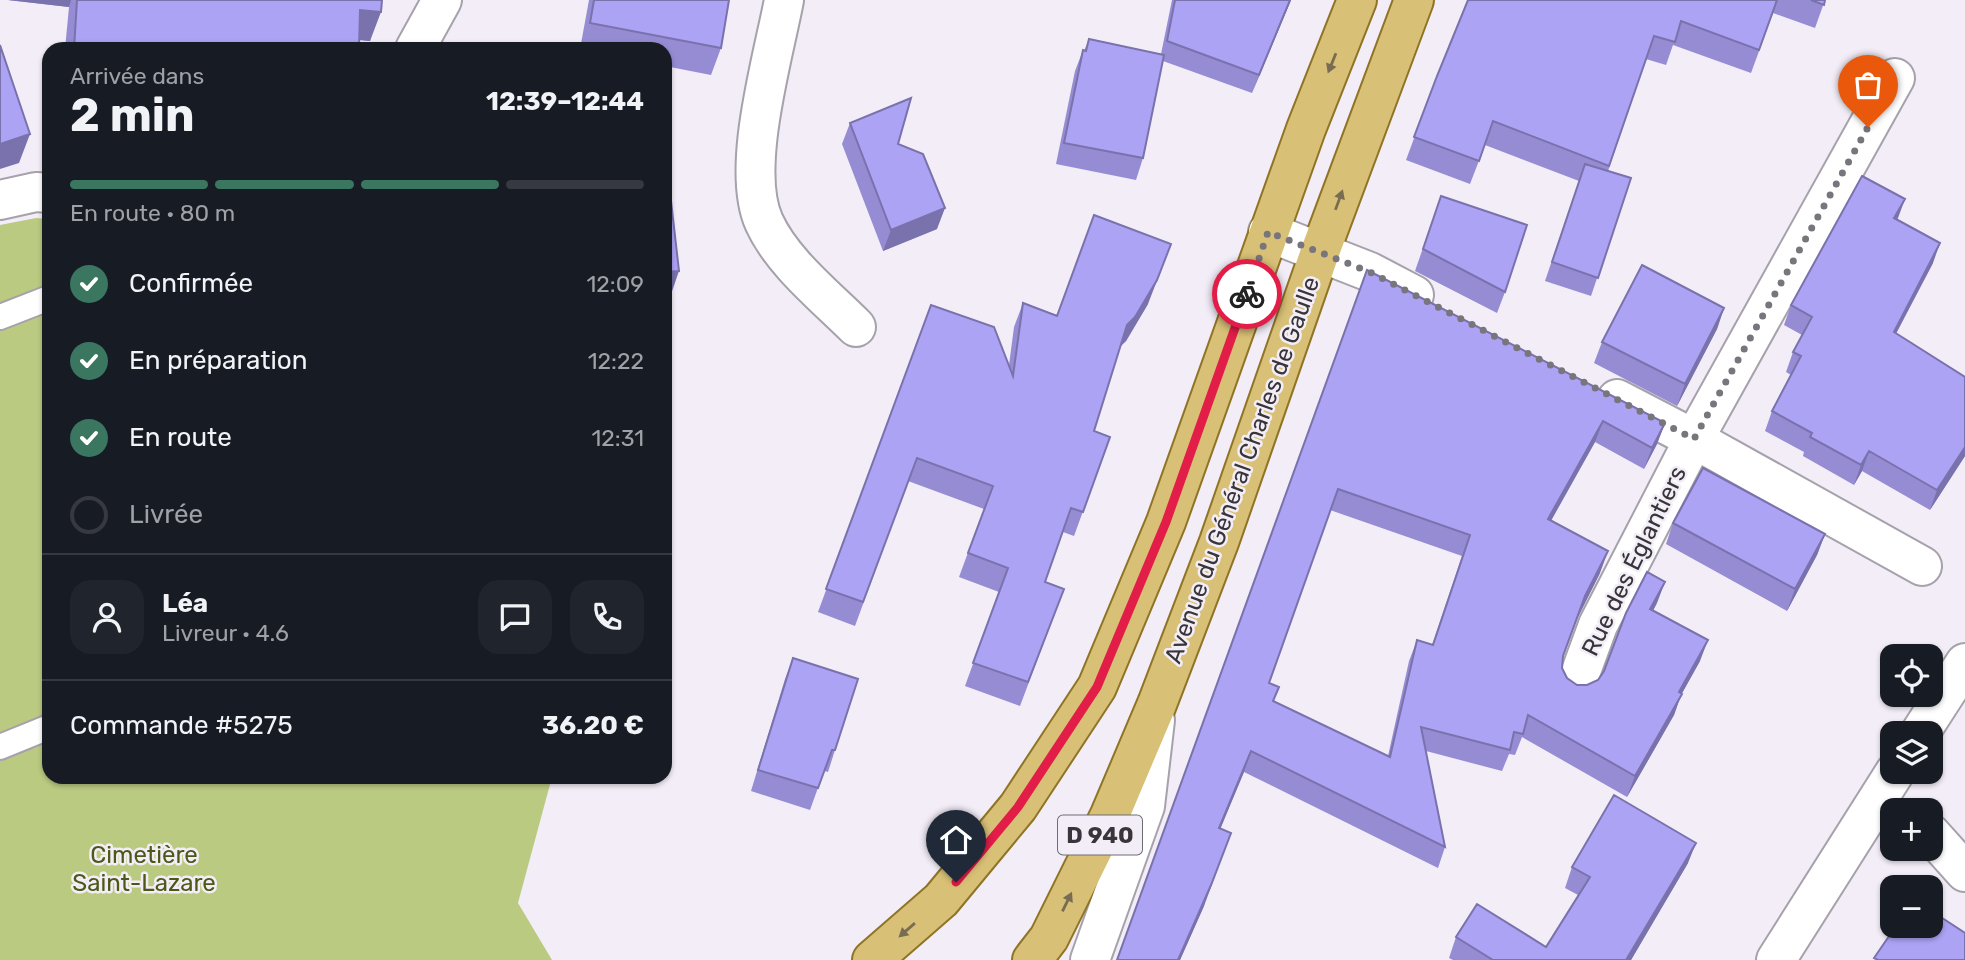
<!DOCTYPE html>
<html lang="fr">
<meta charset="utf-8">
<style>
:root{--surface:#171b24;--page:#20242c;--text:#f1f3f6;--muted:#9ea1a6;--line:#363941;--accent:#3b7660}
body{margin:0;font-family:Rubik,sans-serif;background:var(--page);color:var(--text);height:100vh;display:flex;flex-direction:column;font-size:26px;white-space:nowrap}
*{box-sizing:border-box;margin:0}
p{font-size:23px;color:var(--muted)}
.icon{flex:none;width:38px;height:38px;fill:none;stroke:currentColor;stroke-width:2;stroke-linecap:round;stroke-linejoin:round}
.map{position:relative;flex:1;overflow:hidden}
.panel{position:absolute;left:42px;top:42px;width:630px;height:742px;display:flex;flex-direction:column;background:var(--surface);border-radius:21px;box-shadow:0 2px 5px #0004}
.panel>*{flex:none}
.fabs{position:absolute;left:1880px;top:644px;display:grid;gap:14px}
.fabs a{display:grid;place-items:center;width:63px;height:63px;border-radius:14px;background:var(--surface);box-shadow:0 2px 5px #0004;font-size:35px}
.pin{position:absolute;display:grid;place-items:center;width:60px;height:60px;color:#fff;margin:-72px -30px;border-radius:50% 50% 50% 0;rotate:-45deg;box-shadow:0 0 7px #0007}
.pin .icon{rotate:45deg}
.courier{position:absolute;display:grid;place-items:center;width:70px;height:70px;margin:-35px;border:5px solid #e11d48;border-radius:50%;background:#fff;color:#222;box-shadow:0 2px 9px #0007}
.overview em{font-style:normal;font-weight:700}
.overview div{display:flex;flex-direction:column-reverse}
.overview{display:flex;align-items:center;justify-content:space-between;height:119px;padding:0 28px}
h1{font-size:46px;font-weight:700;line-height:52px}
.bar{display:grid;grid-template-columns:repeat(4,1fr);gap:10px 7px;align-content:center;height:84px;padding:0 28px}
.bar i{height:9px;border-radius:5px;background:var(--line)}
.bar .selected{background:var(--accent)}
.bar p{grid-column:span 4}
.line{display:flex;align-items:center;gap:18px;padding:0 28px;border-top:2px solid var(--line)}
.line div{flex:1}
.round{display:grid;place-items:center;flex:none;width:74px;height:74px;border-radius:21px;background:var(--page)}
ol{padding:0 28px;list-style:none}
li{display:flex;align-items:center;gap:21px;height:77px}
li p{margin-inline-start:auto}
li .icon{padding:7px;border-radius:50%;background:var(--accent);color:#fff;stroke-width:4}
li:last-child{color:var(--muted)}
li i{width:38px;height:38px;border:4px solid var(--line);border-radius:50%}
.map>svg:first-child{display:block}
</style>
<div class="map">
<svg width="1965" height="960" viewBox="0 0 1965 960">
<rect width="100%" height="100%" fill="#f3edf7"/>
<!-- green -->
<path fill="#bbca81" d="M36,218L49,219V777H552L518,903L552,960H0V225Z"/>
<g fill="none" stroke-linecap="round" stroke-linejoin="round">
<!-- service casing -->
<g stroke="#a6a1aa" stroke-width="28">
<path id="service" d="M0,317L49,298
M0,747L49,727"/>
</g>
<!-- minor casing -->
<g stroke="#a6a1aa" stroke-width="42">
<path id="minor" d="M784,0C773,58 740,169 764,222C782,262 825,296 856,327
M415,49L442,0
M0,200L36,192L49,193
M1268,232L1370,272L1414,295
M1617,399L1694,439L1922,566
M1576,685L1598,625L1694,439L1895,78
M1920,733L1965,663
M1930,833L1965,872
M1090,960L1145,806L1155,720
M1776,960L1895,772"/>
</g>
<!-- primary casing -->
<g stroke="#8f7426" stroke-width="42">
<path id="primary" d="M872,960L941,900L1018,807L1097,687L1166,522L1306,129L1357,0
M1032,960L1049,938L1110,815L1157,704L1219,542L1320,252L1414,0"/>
</g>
<!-- service -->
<use href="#service" stroke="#fff" stroke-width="24"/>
<!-- minor -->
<use href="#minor" stroke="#fff" stroke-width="38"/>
<!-- primary -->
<use href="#primary" stroke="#d9c077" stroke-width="38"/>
</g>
<!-- wall -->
<path fill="#958cd3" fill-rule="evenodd" d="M8,0H382L370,41L359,40V49H65L69,7Z
M589,0H729L721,48L711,75L665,66V49H580Z
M1172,0H1291L1252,93L1163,61L1143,158L1136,180L1056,164L1075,71L1083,50L1084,51L1089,39L1161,54Z
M1468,0H1825L1815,28L1773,13L1751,73L1673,45L1666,65L1646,59L1608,171L1631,178L1591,296L1545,281L1579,181L1485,145L1470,184L1406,160L1437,76Z
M850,123L898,144L937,229L883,251L842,144Z
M1441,196L1505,292L1497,313L1415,271Z
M1897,220L1933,263L1896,334L1965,377V456L1930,510L1862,471L1854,485L1803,456L1804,452L1765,431L1772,411L1791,375L1786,372L1793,352L1802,335L1784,325L1791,305Z
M1367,270L1665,423L1657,444L1644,469L1595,442L1551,521L1600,573L1578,617L1563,657L1562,668L1567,678L1577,685H1587L1598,680L1657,603L1653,611L1700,661L1681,695L1674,715L1627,797L1522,737L1515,755L1509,754L1502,771L1426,751L1445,847L1438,868L1244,772L1220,828L1204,906L1180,960H1117ZM1330,510L1462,556L1432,645L1417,640L1409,661L1388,756L1274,701L1269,683Z
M1023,303L1057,315L1148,304L1126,341L1120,347L1094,431L1110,437L1074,536L1063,532L1045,582L1064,589L1020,706L965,686L999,592L959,577L984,509L908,481L855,626L818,612L931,305L1009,365L1014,327Z
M1724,308L1717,329L1677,406L1594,363L1602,342Z
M1673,523L1825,534L1817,555L1787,611L1666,544Z
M793,658L835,750L828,772L824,771L810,810L751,791L785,679Z
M1688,863L1631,960H1453L1449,958L1456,937L1546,947L1578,895L1565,888L1572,867Z"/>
<!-- shaded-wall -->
<path fill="#7972ac" d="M8,0H71L69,7Z
M1290,0H1291L1252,93L1259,75Z
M360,10L381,12L370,41L350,39Z
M30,134L19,163L0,169V144Z
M1905,199L1898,218L1887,238L1894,218Z
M945,208L937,229L883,251L891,230Z
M1940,243L1933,263L1886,352L1894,332Z
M1171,244L1148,304L1126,341L1118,348L1127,325Z
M679,271L669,300H665V272Z
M1724,308L1717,329L1677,406L1685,384Z
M1603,421L1595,442L1540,540L1548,519Z
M1665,423L1657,444L1644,469L1652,448Z
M1965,447V456L1930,510L1937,490Z
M1869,451L1862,471L1854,485L1861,465Z
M1825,534L1817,555L1787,611L1795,589Z
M1608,551L1600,573L1578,617L1585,596Z
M1665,582L1657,603L1642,630L1650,609Z
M1708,640L1700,661L1681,695L1674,715L1627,797L1635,776L1679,692Z
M1251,751L1244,772L1212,849L1219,828Z
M1231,833L1204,906L1180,960H1178Z
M1696,843L1688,863L1631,960H1626Z"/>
<!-- building -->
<path fill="#ada3f5" stroke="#7972ac" stroke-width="2" fill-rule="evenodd" d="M77,0H382L381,12L360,10L359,49H74Z
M594,0H729L721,48L590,23Z
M1175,0H1290L1259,75L1167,41Z
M1468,0H1777L1759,50L1681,21L1675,42L1654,36L1609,166L1493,121L1479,161L1414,137L1437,76Z
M1811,0H1825L1824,5Z
M1089,39L1164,55L1143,158L1064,143L1083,50L1086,51Z
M0,45L30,134L0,144Z
M911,98L898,144L923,154L945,208L891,230L850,123Z
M1585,164L1631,178L1598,278L1552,262Z
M1862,176L1905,199L1894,218L1940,243L1894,332L1965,377V447L1937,490L1869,451L1861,465L1810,437L1812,433L1772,411L1801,356L1793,352L1812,317L1791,305Z
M670,192L679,271L665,272V193Z
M1441,196L1527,225L1505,292L1423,249Z
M1094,215L1171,244L1157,280L1135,317L1127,325L1094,431L1110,437L1083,512L1071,508L1045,582L1064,589L1028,682L973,663L1008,568L968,553L993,486L917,458L863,602L826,589L931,305L994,327L1013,376L1023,303L1057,316Z
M1642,265L1724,308L1685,384L1602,342Z
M1367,270L1665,423L1652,448L1603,421L1548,519L1608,551L1585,596L1563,656L1562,668L1567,678L1577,685H1587L1598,680L1604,671L1626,613L1647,572L1665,582L1650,609L1708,640L1679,692L1682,694L1635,776L1528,715L1523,734L1514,732L1510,750L1421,727L1445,847L1251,751L1219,828L1231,833L1211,885L1178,960H1117ZM1338,489L1470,535L1433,645L1417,640L1390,757L1273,701L1279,687L1269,683Z
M1703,468L1825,534L1795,589L1673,523Z
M793,658L858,679L835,750H832L818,788L758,770Z
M1614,795L1696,843L1626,960H1493L1456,937L1477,904L1546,947L1590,877L1572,867Z
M1930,910L1965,933V960H1878L1874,958L1896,926H1930Z"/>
<!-- one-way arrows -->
<defs><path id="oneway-solid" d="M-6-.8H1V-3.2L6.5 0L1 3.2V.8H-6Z" transform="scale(1.75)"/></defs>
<g fill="#786d52">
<use href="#oneway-solid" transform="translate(1332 63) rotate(112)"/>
<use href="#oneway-solid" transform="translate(1339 200) rotate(-70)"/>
<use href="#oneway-solid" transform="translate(1067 902) rotate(-64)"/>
<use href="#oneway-solid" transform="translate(907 930) rotate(139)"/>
</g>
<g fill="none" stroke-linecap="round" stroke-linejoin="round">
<!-- done -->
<path stroke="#79757c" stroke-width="7" stroke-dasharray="0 12.6" d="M1247,294L1268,232L1370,272L1694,439L1868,127"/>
<!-- route -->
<path stroke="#e11d48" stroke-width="9" d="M956,882L1018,807L1097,687L1166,522L1247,294"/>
</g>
<g text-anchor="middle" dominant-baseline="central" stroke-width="5" stroke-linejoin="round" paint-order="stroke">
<!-- shield labels -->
<rect fill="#f3edf7" stroke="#6f6c72" stroke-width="2" x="1058" y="815.5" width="84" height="39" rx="5"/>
<g font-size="23" font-weight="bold" fill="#373539">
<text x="1100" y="835">D 940</text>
</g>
<!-- street labels -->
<g font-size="24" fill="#373539" stroke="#f3edf7">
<text transform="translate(1242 470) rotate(-70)">Avenue du Général Charles de Gaulle</text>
<text transform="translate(1634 561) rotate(-64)">Rue des Églantiers</text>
</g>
<!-- park labels -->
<g font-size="24" fill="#4d5816" stroke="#f3edf7">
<text x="144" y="855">Cimetière<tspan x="144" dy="28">Saint-Lazare</tspan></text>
</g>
</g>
</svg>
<div class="fabs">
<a><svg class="icon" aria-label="locate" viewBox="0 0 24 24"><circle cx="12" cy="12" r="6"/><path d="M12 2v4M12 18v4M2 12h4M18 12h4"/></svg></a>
<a><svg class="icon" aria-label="layers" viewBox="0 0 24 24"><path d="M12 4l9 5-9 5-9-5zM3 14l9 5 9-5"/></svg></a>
<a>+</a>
<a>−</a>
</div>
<div class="pin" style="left:1868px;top:127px;background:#ea580c"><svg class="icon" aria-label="bag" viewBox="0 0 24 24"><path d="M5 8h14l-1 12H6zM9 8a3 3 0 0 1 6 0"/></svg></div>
<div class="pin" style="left:956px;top:882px;background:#1f2937"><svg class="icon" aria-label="home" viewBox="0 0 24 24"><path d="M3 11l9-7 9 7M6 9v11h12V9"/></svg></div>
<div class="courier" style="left:1247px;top:294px"><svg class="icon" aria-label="bike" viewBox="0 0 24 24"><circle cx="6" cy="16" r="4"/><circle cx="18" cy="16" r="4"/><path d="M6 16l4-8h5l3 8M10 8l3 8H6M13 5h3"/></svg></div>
<section class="panel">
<div class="overview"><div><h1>2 min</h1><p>Arrivée dans</p></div><em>12:39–12:44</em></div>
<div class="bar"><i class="selected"></i><i class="selected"></i><i class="selected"></i><i></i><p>En route · 80 m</p></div>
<ol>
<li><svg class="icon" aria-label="check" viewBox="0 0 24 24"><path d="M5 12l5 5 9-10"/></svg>Confirmée<p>12:09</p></li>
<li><svg class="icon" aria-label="check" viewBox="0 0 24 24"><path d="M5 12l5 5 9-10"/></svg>En préparation<p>12:22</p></li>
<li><svg class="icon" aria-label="check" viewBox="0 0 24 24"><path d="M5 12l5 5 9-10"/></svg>En route<p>12:31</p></li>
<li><i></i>Livrée</li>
</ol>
<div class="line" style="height:126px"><a class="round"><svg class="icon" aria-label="person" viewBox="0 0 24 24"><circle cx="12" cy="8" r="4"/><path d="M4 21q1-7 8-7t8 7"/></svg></a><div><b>Léa</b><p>Livreur · 4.6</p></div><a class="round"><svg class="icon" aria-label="chat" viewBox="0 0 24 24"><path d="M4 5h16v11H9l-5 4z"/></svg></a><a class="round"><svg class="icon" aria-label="phone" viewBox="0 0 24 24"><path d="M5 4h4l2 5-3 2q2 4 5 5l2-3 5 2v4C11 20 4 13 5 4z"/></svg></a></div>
<div class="line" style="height:91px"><div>Commande #5275</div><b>36.20 €</b></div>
</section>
</div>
